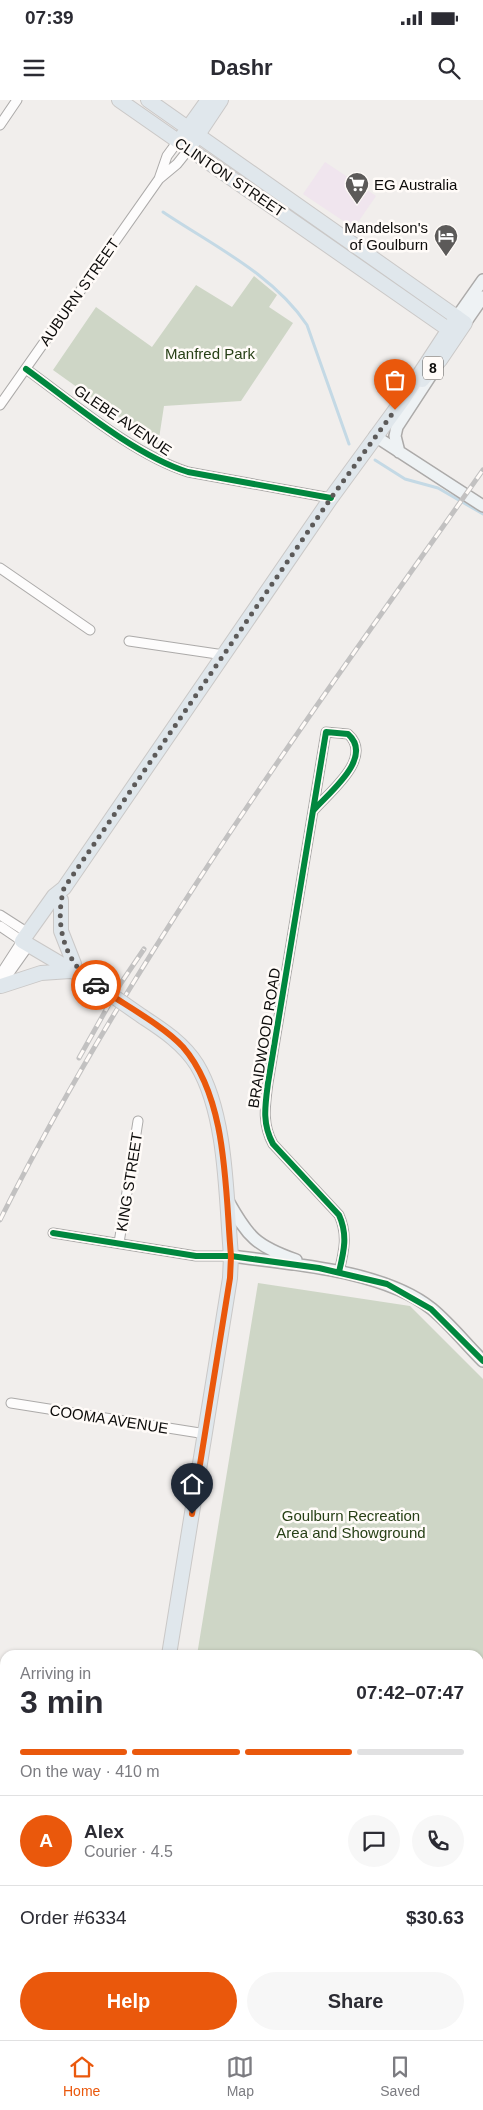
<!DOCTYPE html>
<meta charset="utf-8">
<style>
:root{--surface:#fff;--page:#f7f7f7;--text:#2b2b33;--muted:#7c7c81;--line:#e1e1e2;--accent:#ea580c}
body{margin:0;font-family:Arial,sans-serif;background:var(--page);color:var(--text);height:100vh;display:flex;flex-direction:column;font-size:19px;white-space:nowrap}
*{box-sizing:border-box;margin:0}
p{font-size:16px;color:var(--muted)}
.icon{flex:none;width:28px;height:28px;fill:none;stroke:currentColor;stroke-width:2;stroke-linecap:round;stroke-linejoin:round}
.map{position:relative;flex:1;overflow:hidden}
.drawer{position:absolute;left:0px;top:1550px;width:484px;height:390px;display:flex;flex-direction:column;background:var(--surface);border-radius:15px 15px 0 0;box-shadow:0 1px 4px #0004}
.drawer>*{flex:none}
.pin{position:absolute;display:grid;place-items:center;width:42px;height:42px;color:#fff;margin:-51px -21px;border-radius:50% 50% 50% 0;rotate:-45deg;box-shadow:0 0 5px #0007}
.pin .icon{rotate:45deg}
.courier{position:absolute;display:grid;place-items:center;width:50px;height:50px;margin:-25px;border:4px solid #ea580c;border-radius:50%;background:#fff;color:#222;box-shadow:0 1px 6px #0007}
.overview em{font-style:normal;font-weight:700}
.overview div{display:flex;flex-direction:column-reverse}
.overview{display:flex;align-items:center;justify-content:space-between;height:85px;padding:0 20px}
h1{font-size:32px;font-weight:700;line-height:38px}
.bar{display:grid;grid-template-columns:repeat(4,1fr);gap:8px 5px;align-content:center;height:60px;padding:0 20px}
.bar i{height:6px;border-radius:4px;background:var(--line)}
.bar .current{background:var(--accent)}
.bar p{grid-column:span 4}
.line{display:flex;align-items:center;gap:12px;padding:0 20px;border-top:1px solid var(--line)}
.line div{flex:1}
.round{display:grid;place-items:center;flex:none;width:52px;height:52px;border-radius:26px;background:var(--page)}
.primary-button{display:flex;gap:10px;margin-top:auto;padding:10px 20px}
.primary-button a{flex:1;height:58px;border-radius:30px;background:var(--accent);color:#fff;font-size:20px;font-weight:700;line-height:58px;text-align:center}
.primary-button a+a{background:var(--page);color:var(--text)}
.status{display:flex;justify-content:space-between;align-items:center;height:35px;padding:0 25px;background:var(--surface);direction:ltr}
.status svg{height:14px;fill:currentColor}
header{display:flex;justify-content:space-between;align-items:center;height:65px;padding:0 20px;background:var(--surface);font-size:22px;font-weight:700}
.tab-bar{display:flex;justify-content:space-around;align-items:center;height:70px;border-top:1px solid var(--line);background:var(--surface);font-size:14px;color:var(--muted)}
.tab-bar a{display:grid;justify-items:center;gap:2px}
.tab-bar .current{color:var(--accent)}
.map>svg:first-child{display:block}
</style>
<div class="status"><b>07:39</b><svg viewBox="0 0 49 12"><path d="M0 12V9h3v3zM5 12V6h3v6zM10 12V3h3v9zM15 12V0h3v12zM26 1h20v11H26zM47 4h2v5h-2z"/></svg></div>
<header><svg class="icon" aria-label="menu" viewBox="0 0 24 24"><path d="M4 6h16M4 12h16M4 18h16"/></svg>Dashr<svg class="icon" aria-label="search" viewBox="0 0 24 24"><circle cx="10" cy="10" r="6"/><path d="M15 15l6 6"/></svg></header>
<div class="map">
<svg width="483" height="1940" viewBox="0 0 483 1940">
<rect width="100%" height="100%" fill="#f1eeec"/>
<!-- commercial -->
<path fill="#f0e5ee" d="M325,62L376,96L354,128L303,94Z"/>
<!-- green -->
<path fill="#ced6c6" d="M254,176L277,195L269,207L293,223L241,301L164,306L158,345L53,270L96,207L152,247L196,185L232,207Z
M258,1183L410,1206L483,1279V1940H17L24,1935H479V1555H197Z"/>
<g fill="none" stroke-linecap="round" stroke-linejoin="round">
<!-- stream -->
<path stroke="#c4d9e5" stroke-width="3" d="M163,112C212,145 273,174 307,225L349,344
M375,360L405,379L438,388L483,414"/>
<!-- street casing -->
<g stroke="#acaaa9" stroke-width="11">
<path id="street" d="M0,25L17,0
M159,79L177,64L189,49
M26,269C73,303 134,355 188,372L331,398
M0,305L159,79L167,56L178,41
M0,468L90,530
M129,541L224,555
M313,711C327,694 375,658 348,634L326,632L268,983C265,1006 262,1024 273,1044L339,1115C348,1135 344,1151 339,1172
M0,815L28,833
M0,826L22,841L0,875
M0,886L29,845
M53,1133L196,1156H231
M119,1143L138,1021
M11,1303L206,1334"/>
</g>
<!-- secondary casing -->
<g stroke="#acaaa9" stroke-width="14">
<path id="secondary" d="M457,217L483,180
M465,223L483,197
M375,336L483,406
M399,352L395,336L397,327L431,275
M228,1101C248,1137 256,1146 296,1160
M231,1156C291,1164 384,1170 432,1209C450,1224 466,1244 483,1261"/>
</g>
<!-- primary casing -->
<g stroke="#cac8c7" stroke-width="16">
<path id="primary" d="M119,0L455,234
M148,0L465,223L440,260L422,280
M183,35L208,0
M193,42L221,0
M61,800V831L74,864
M1,886L41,873L70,871
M100,887L22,841L54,796L64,788L331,398L404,298L457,217
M143,917C163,930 184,944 197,965C227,1015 226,1098 231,1156L230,1178L169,1555
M0,1925L5,1921"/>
</g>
<!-- street -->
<use href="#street" stroke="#fdfcfc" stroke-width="9"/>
<!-- secondary -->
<use href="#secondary" stroke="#eef2f4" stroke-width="11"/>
<!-- primary -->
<use href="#primary" stroke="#e0e7ec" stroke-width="14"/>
<!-- rail casing -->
<g stroke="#c2c1c1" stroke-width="5">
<path id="rail" d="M79,958L121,883L144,849
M0,1120C134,853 312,613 483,370"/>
</g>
<!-- rail -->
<use href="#rail" stroke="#fffbf8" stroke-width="3" stroke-dasharray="9" stroke-linecap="butt"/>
<!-- primary-bridge casing -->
<g stroke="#cac8c7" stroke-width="16" stroke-linecap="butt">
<path id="primary-bridge" d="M100,887L143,917"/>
</g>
<!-- primary-bridge -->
<use href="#primary-bridge" stroke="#e0e7ec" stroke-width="14"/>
<!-- cycleway casing -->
<g stroke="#fffbf8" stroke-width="9">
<path id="cycleway" d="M26,269C73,303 134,355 188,372L331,398
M313,711C327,694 375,658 348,634L326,632L268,983C265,1006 262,1024 273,1044L339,1115C348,1135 344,1151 339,1172
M53,1133L196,1156H231L319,1168L387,1184L431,1209L483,1261"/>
</g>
<!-- cycleway -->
<use href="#cycleway" stroke="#00873e" stroke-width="6"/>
</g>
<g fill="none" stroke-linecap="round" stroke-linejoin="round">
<!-- done -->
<path stroke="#5c5a59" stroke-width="5" stroke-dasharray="0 9" d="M96,885C64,862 54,825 64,788L331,398L395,310"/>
<!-- route -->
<path stroke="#ea580c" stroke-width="6" d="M96,885C121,903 163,925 183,947C228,999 225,1090 231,1156L230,1178L192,1414"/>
</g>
<!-- icons -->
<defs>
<g id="supermarket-pin" transform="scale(1.25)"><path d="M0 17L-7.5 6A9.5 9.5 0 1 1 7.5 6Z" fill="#5c5a59" stroke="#fffbf8"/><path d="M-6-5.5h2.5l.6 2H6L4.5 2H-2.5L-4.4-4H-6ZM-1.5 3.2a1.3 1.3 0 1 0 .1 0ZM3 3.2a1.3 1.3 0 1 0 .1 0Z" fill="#fff"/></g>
<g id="hotel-pin" transform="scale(1.25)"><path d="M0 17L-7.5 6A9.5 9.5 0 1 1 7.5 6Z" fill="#5c5a59" stroke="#fffbf8"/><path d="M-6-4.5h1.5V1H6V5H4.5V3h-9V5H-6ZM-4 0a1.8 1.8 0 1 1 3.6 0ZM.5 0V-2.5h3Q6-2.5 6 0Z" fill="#fff"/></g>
</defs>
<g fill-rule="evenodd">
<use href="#supermarket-pin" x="357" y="84"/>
<use href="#hotel-pin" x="446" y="136"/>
</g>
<g text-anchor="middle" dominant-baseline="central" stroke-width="5" stroke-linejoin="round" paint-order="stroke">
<!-- shield labels -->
<rect fill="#fffbf8" stroke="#555351" stroke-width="1" x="423" y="256.5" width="20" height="23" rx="4"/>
<g font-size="14" font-weight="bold" fill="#0c0b0a">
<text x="433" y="268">8</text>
</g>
<!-- street labels -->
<g font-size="15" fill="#0c0b0a" stroke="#fffbf8">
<text transform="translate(230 77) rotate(34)">CLINTON STREET</text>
<text transform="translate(79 192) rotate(-55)">AUBURN STREET</text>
<text transform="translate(123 320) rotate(34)">GLEBE AVENUE</text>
<text transform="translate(264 938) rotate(-81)">BRAIDWOOD ROAD</text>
<text transform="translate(129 1082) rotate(-81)">KING STREET</text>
<text transform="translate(109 1319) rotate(9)">COOMA AVENUE</text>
</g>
<!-- poi labels -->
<g font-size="15" fill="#0c0b0a" stroke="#fffbf8" text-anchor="start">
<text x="374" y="84">EG Australia</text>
<text x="428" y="127" text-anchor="end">Mandelson's<tspan x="428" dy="17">of Goulburn</tspan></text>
</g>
<!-- park labels -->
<g font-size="15" fill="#274016" stroke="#fffbf8">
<text x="210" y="253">Manfred Park</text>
<text x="351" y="1415">Goulburn Recreation<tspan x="351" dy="17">Area and Showground</tspan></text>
</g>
</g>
</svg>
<div class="pin" style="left:395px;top:310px;background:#ea580c"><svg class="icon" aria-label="bag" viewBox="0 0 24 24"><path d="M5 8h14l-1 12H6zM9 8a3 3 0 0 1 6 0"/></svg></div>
<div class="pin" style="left:192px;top:1414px;background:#1f2937"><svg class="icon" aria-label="home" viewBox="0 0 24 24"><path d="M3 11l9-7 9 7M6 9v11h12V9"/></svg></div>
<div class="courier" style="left:96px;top:885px"><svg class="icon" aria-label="car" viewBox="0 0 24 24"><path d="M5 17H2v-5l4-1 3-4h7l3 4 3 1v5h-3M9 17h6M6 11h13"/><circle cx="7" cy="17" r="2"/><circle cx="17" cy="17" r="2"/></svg></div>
<section class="drawer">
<div class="overview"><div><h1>3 min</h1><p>Arriving in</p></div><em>07:42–07:47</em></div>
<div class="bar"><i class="current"></i><i class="current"></i><i class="current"></i><i></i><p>On the way · 410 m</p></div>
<div class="line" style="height:90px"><b class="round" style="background:var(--accent);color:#fff">A</b><div><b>Alex</b><p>Courier · 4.5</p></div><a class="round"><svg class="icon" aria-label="chat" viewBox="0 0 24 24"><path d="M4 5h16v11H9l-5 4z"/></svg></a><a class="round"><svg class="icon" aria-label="phone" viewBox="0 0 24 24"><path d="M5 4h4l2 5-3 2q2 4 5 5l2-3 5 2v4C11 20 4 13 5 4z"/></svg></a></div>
<div class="line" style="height:65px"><div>Order #6334</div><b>$30.63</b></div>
<div class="primary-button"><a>Help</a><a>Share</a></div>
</section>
</div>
<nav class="tab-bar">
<a class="current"><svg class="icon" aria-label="home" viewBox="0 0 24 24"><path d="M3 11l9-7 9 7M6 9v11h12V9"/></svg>Home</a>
<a><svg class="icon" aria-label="map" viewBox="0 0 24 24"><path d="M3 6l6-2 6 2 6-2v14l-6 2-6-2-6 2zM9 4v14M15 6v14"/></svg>Map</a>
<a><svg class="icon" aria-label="saved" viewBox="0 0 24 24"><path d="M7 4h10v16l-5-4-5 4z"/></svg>Saved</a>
</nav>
